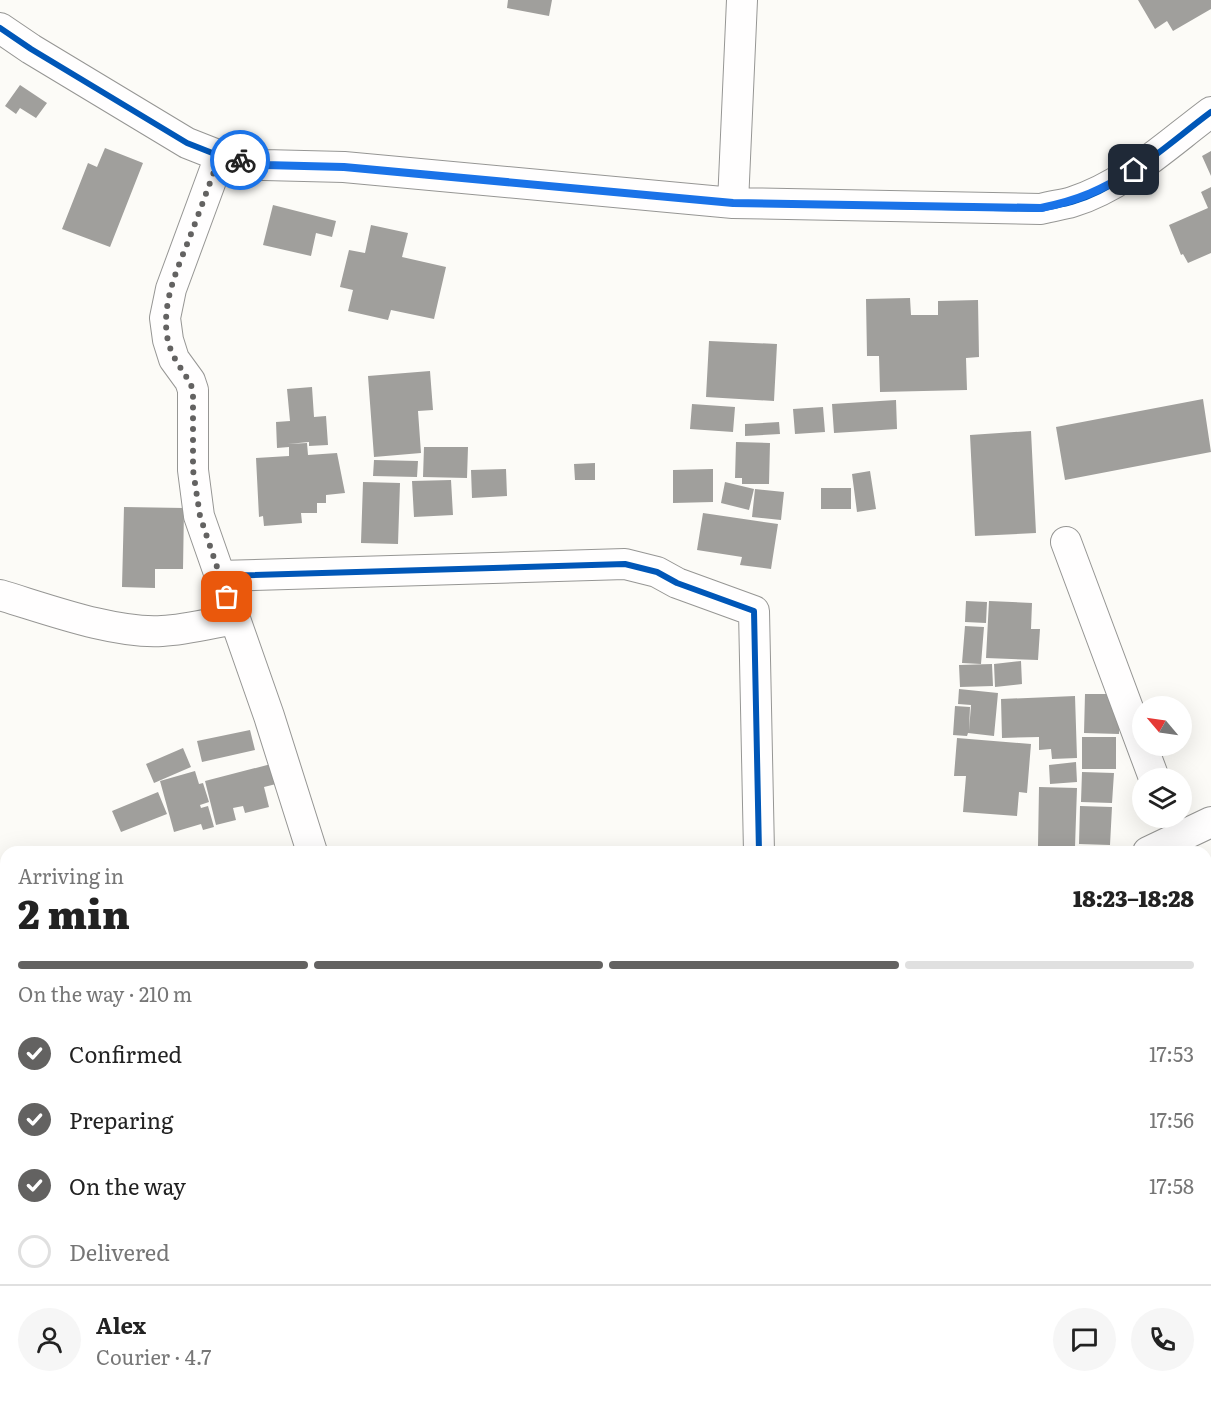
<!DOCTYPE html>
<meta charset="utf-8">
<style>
:root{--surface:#fff;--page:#f6f6f6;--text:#222;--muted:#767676;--line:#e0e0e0;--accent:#636261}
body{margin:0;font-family:Literata,serif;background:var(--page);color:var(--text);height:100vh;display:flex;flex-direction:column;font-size:22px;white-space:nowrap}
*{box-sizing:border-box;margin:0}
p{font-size:20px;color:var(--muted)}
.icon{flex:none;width:33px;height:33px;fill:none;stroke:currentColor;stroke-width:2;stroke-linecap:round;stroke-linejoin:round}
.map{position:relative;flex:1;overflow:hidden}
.drawer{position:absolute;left:0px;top:846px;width:1212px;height:558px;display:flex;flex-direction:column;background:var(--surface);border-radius:18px 18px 0 0;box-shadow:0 6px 24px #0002}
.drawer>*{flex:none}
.needle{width:39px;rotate:299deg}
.tools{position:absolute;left:1132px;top:696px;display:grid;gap:12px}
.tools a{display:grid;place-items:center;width:60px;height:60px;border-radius:50%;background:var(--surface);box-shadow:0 6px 24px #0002;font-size:30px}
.pin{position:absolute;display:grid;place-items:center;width:51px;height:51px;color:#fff;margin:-26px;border-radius:12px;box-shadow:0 3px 9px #0006}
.courier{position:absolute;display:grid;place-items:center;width:60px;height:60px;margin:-30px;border:4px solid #1a73e8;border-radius:50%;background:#fff;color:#222;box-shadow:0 2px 8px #0007}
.overview em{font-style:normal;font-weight:800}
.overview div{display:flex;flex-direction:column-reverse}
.overview{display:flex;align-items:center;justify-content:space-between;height:102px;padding:0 18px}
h1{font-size:39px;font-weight:800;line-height:45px}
.bar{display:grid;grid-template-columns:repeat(4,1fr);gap:9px 6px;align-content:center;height:72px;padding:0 18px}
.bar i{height:8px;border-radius:4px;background:var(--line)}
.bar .on{background:var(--accent)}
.bar p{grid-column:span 4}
.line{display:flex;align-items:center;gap:15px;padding:0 18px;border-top:2px solid var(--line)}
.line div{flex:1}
.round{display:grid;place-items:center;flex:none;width:63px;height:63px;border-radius:32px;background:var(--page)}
ol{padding:0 18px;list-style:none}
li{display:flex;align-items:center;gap:18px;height:66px}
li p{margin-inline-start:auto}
li .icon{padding:6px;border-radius:50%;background:var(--accent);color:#fff;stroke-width:4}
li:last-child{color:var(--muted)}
li i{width:33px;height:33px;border:3px solid var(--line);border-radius:50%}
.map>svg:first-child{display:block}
</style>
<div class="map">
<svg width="1211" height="1404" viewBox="0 0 1211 1404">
<rect width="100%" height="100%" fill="#fcfbf7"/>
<!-- grass -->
<path fill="#e6f1d8" d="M1211,1021V1157L1206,1158V1023Z"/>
<!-- building -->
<path fill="#a09f9c" d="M508,0H552L549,16L507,8Z
M1138,0H1211V9L1173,31L1167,21L1155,29Z
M20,85L47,103L36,118L20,108L16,114L5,106Z
M105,148L143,163L110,247L62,229L88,163L97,167Z
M1211,151V176L1202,156Z
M1211,187V253L1188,263L1183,254L1181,255L1169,225L1208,208L1201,192Z
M273,205L336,221L332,237L316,233L311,256L263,245Z
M371,225L408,233L402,257L446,267L434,319L391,310L388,320L348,311L353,290L340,287L349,250L365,253Z
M910,298L911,315H938V301L978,300L979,357L966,358L967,390L880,392L879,356H867L866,299Z
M709,341L777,344L774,401L706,397Z
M430,371L433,410L418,411L421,453L374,457L368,376Z
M312,387L314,417L326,416L328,445L309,446V442L288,444L307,443L308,455L337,453L345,493L326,495V503H317V513H301L302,523L264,526L263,516L259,517L256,458L289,456V447L277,448L276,422L290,421L287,389Z
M1203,399L1211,452L1065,480L1056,427Z
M896,400L897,429L834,433L832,404Z
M692,404L735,407L733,432L690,429Z
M823,407L825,432L795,434L793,409Z
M779,422L780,434L745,436V424Z
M1031,431L1036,533L975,536L970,435Z
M736,442L770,443L769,484H742V478H735Z
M424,447H468L467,478L423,477Z
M374,460L418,461L417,477L373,476Z
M595,463V480H575L574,464Z
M506,469L507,496L472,498L471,470Z
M713,469V502L673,503V470Z
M870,471L876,509L857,512L852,474Z
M451,480L453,515L414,517L412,481Z
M363,482L400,483L398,544L361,543Z
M725,482L754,489L749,510L721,503Z
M821,488H851V509H821Z
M755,489L784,492L781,520L752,517Z
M124,507L184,508L183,569H155V588L122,587Z
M703,513L778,524L771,569L740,565L742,557L697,550Z
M966,601L987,602L986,623L965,622Z
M989,601L1032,603L1031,629H1040L1038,660L986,658Z
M965,626L984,627L981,664L962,663Z
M1021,661L1022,684L995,687L994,664Z
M992,664L993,686L960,687L959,665Z
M959,689L998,693L994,736L968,733L967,736L953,735L955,706L970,707L969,731L971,705L958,704Z
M1085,694H1120L1119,734L1084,733Z
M1075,696L1077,758L1052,759L1051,749L1039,750V737L1002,738L1001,699Z
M250,730L255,750L202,762L197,741Z
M1082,737H1116V769H1082Z
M957,738L1031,744L1027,793L1019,792L1017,816L963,812L966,776H954Z
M183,748L191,767L154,783L146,764Z
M1076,762L1077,782L1050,784L1049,765Z
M271,764L276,784L264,787L269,807L245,813L243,806L233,808L236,820L216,825L205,781Z
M195,771L199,784L203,783L209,802L200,805L201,808L208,806L214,827L203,830L201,824L174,832L160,781Z
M1082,772L1114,773L1112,803L1081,802Z
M1039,787L1077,788L1075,847L1038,846Z
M158,792L167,814L121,832L112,811Z
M1080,806L1112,807L1110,845L1079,844Z
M1211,879V927L1206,914V881Z
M3,1063H6V1108H0Z
M1,1134H6V1155H2Z
M3,1157H6V1192H3Z
M1206,1180H1211V1205H1206Z
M1206,1228H1211V1269H1206Z
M0,1230H6V1256H0Z
M1211,1282V1371L1206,1372V1283Z
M926,1398H950V1404H926Z
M963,1398H1009L1007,1404H971L962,1402Z
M1122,1398H1161V1404H1122Z"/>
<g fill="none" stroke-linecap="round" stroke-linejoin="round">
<!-- minor casing -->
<g stroke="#969694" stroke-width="32">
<path id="minor" d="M0,28L31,49L187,143L220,156L264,165L344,167L733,203L1041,209C1051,206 1062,205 1072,202C1124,186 1168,144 1211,112
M220,156L171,289L165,318L168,340L174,359L190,381L193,390V470L199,516L269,716L312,852
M733,203L742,0
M1066,542L1154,778
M219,576L625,564L657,572L677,583L754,611L759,852
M0,595C47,609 114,634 162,631C186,630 212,623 235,619
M1148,852L1211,822
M0,937L6,938
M110,1398V1404
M1091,1398L1098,1404
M525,1404L526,1398"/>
</g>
<!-- minor -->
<use href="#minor" stroke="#fffefe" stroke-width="30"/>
<!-- cycleway casing -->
<g stroke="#fff" stroke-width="10">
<path id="cycleway" d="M0,28L31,49L187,143L220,156L264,165L344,167L733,203L1041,209C1051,206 1062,205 1072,202C1124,186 1168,144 1211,112
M219,576L625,564L657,572L677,583L754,611L759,852"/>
</g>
<!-- cycleway -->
<use href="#cycleway" stroke="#0057b8" stroke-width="6"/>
</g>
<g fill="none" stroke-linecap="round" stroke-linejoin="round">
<!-- done -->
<path stroke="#636261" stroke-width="6" stroke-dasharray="0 10.8" d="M227,597L200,516L193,470V390C186,372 173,362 168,341C160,304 178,268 191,234C201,208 210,182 220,156L240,160"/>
<!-- route -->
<path stroke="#1a73e8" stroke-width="8" d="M240,160L264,165L344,167L733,203L1041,208C1080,200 1101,190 1134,170"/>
</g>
</svg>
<div class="tools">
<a><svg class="needle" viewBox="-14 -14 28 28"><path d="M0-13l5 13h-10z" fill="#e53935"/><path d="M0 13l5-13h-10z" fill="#767676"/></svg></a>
<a><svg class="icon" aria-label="layers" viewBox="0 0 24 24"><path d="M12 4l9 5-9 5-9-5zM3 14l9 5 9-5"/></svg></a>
</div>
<div class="pin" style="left:227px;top:597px;background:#ea580c"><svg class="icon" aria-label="bag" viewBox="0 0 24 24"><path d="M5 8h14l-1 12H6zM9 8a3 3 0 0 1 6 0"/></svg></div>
<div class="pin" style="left:1134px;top:170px;background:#1f2937"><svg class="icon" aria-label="home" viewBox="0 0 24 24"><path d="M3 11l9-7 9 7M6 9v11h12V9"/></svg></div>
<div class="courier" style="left:240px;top:160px"><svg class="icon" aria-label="bike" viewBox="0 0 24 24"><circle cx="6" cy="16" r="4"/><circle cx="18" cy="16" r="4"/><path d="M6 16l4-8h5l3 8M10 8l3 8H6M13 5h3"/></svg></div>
<section class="drawer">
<div class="overview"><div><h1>2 min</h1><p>Arriving in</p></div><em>18:23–18:28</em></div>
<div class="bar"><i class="on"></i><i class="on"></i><i class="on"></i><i></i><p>On the way · 210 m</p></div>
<ol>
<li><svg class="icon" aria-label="check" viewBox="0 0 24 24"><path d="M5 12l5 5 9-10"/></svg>Confirmed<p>17:53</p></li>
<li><svg class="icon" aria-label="check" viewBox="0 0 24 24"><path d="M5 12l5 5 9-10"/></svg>Preparing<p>17:56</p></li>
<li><svg class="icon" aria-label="check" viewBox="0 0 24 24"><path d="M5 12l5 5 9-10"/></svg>On the way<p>17:58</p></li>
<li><i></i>Delivered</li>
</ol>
<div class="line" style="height:108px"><a class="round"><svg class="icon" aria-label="person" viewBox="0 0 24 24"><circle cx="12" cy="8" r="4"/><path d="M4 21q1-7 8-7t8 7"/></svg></a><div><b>Alex</b><p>Courier · 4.7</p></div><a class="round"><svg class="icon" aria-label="chat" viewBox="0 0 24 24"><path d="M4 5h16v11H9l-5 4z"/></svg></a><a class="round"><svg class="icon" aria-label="phone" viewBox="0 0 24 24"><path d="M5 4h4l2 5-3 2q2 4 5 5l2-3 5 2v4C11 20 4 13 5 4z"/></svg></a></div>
</section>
</div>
